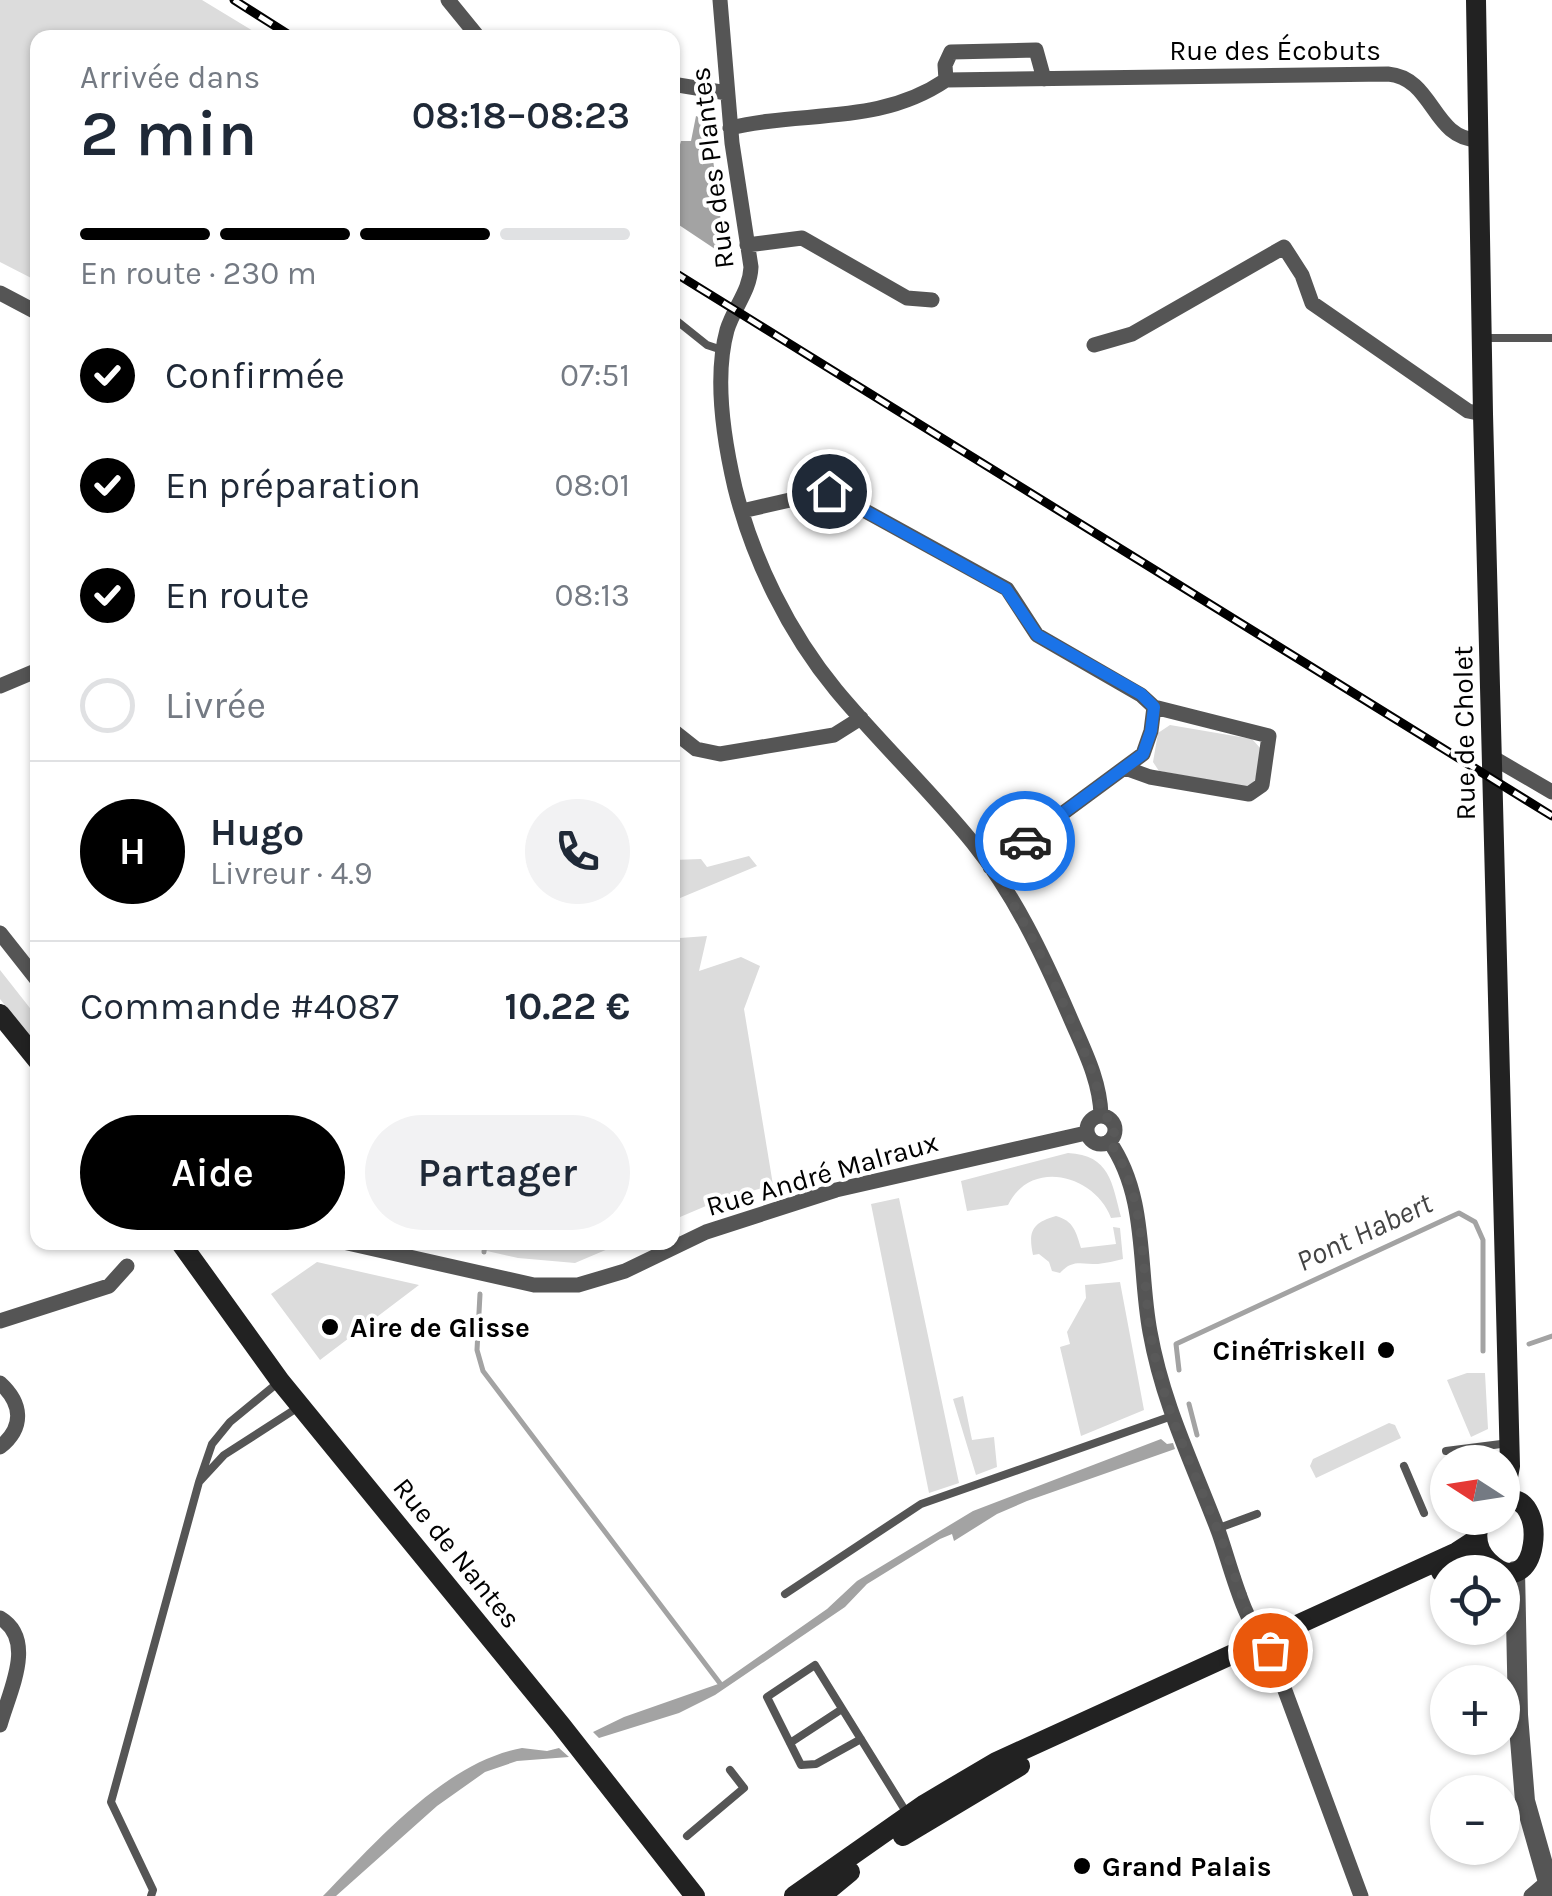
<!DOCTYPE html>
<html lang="fr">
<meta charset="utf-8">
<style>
:root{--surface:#fff;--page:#f2f2f3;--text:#1f2937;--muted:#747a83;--line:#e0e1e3;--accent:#000}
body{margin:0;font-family:Karla,sans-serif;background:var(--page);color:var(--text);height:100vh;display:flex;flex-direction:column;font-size:38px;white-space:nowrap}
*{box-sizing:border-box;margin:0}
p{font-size:32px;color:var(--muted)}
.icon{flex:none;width:55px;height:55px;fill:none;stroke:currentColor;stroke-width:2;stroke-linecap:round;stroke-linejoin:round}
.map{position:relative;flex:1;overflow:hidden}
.drawer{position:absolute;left:30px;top:30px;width:650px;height:1220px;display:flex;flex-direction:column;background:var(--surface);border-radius:20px;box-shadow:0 2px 8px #0004}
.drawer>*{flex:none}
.needle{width:65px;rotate:282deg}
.fabs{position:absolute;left:1430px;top:1445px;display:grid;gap:20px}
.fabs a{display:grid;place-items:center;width:90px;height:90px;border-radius:50%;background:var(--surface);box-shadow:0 2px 8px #0004;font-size:50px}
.pin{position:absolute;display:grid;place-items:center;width:85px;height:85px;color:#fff;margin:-42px;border:5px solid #fff;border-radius:50%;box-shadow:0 2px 10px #0007}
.courier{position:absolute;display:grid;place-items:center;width:100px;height:100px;margin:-50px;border:8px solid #1a73e8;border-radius:50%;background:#fff;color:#222;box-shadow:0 2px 12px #0007}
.summary em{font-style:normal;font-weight:600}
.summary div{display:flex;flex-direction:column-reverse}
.summary{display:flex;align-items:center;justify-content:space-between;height:170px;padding:0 50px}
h1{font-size:65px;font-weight:600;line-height:75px}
.bar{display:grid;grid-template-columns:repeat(4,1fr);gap:15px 10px;align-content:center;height:120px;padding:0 50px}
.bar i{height:12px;border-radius:8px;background:var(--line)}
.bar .selected{background:var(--accent)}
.bar p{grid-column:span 4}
.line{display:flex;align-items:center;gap:25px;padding:0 50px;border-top:2px solid var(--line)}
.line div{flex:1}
.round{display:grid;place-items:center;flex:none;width:105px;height:105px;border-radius:52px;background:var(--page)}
ol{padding:0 50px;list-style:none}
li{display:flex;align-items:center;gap:30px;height:110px}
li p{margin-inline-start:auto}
li .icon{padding:10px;border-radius:50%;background:var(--accent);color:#fff;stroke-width:4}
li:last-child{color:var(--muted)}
li i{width:55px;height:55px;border:5px solid var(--line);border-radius:50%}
.cta{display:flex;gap:20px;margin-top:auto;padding:20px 50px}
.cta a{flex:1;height:115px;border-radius:60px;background:var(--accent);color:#fff;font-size:40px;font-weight:600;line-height:115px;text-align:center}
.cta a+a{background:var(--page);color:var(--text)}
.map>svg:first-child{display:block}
</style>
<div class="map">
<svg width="1552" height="1896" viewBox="0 0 1552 1896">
<rect width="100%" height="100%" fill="#fff"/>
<!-- green -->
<path fill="#dcdcdc" d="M0,0H202L263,37L38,38L37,281L0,262Z
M1170,725L1252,739L1261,749L1255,782L1247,787L1159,771L1153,762L1158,733Z
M749,856L757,866L673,901V860L701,859L707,867Z
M673,933L680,938L707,936L699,971L741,957L760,966L744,1009L773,1185L720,1200L673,1220Z
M0,970L37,1017V1046L0,999Z
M1068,1153C1110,1155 1112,1183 1121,1217L1111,1218C1095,1175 1031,1158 1008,1205L967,1211L961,1181Z
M899,1198L959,1483L929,1493L871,1204Z
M1056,1216C1074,1221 1076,1232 1081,1248L1116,1244L1113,1227L1120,1228L1123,1259C1115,1261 1106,1263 1098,1264C1081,1264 1072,1259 1060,1273L1052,1271L1049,1262L1039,1254L1033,1255C1028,1231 1032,1223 1056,1216Z
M452,1243H622L575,1263L518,1258Z
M317,1262L419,1285L320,1360L271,1294Z
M1120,1282L1144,1410L1081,1436L1060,1347L1070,1344L1067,1332L1086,1298L1085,1285Z
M1467,1373H1485L1488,1429L1471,1437L1447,1380Z
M963,1396L972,1440L994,1437L997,1467L976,1475L953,1399Z
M1389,1423L1395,1425L1401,1438L1316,1478L1310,1466L1313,1459Z"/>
<!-- water -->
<path fill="#a3a3a3" d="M696,116L708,120L723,238L718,251L673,221V169L681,141H691Z
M1161,1439L1167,1444L1173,1443L1175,1449L1027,1501L997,1514L954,1541L952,1534L940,1539L867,1584L845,1607L715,1695L679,1713L599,1738L593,1732L624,1717L721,1683L827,1609L857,1581L973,1511Z
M522,1748L547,1751L559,1748L569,1757L517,1761L485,1772L437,1806L336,1896H323C376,1842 445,1762 522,1748Z"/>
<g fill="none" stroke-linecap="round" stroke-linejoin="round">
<!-- stream -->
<path stroke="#a3a3a3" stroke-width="5" d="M484,1252L485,1242
M480,1294L477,1350L483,1371L722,1686
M1529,1344L1552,1336
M1179,1370L1176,1344L1459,1213L1475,1222L1483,1240V1351
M1189,1404L1197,1435"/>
<!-- service -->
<path stroke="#555" stroke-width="8" d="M672,317L707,345L722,350
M1483,338H1552
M280,1381L230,1422L212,1444L199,1482L224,1455L297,1408
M1446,1451L1509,1443
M1404,1466L1424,1513
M1219,1528L1257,1514
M785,1594L921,1504L1172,1416
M861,1739L816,1764L801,1765L767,1697L815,1665L908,1815
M790,1743L842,1709
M687,1836L744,1788L730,1770
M151,1896L153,1890L111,1802L199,1482"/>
<!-- minor -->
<path stroke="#555" stroke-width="15" d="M448,0L479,38
M720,0L732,143L751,267C750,291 734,307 727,330C714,377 724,441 735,488C753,560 789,633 836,690C880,743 930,790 973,843C1014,894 1043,955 1069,1015C1083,1048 1100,1079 1101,1115
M946,80L945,65L951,52L1036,50L1044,79
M672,84L727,93
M730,128C803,110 878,126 946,80L1388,74C1434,78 1432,139 1478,140
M747,245L802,238L907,298L932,300
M0,293L38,313
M1094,345L1132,334L1284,247L1302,275L1312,303L1468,411L1483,414
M742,511L829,491L1007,589L1037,635L1141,695L1154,707L1151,731L1143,754L990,867
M0,686L38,670
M672,730L696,749L720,754L834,735L861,718
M1492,757L1552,792
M1125,768L1150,777L1249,794L1262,785L1269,736L1154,707
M0,933L38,981
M1087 1130a14 14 0 1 1 28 0a14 14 0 1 1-28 0Z
M1109,1141C1148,1196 1138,1268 1150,1332C1163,1405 1193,1464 1219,1533C1231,1567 1244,1625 1270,1650L1361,1896
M343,1242L534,1285H578L625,1271L706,1232L836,1190L1086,1133
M0,1321L109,1286L127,1266
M0,1383C22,1403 25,1427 0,1447
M0,1618C37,1640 9,1692 0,1725
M1531,1896L1552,1878"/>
<!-- tertiary -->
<path stroke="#555" stroke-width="20" d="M1515,1571L1518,1715L1525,1801L1552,1896"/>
<!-- secondary -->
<path stroke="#222" stroke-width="20" d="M1476,0L1483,414L1510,1466L1504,1499
M0,1014L38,1061
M180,1242L280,1381L561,1725L695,1896
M1481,1518C1475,1533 1475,1548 1488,1561C1539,1611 1552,1487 1502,1500
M1441,1572L1485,1559
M903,1836L1020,1766
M794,1896L925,1804L996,1762L1457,1552L1477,1539
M821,1896L850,1872"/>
<!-- rail casing -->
<g stroke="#000" stroke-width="9">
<path id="rail" d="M234,0L294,38
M672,271L1552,816"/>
</g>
<!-- rail -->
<use href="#rail" stroke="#fff" stroke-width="5" stroke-dasharray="15" stroke-linecap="butt"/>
</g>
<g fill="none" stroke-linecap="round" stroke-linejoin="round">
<!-- done -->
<path stroke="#595959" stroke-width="10" stroke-dasharray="0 18" d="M1025,841L990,867C1024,918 1050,971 1073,1026C1086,1056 1100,1083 1101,1115L1112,1120C1115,1128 1116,1134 1109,1141C1153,1203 1138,1289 1156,1361C1168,1414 1190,1462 1210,1511C1226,1549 1239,1588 1253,1626L1259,1640L1270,1650"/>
<!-- route -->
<path stroke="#1a73e8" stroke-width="12" d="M829,491L1006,589L1037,635L1141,694L1154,707L1151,731L1143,754L1025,841"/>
</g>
<!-- markers -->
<g fill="#000" stroke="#fff" stroke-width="4">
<circle cx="330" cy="1327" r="10"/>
<circle cx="1386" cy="1350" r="10"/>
<circle cx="1082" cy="1866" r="10"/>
</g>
<g text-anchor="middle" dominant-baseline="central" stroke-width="8" stroke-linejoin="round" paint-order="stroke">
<!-- street labels -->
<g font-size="28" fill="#000" stroke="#fff">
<text x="1275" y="50">Rue des Écobuts</text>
<text transform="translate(712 168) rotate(-97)">Rue des Plantes</text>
<text transform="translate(1464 733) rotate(-91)">Rue de Cholet</text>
<text transform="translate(822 1174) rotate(-16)">Rue André Malraux</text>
<text transform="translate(457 1553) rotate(51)">Rue de Nantes</text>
</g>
<!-- poi labels -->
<g font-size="28" font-weight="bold" fill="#000" stroke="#fff" text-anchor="start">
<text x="350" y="1327">Aire de Glisse</text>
<text x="1366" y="1350" text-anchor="end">CinéTriskell</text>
<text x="1102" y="1866">Grand Palais</text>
</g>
<!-- water labels -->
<g font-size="30" font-style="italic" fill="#444" stroke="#fff">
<text transform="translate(1364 1232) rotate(-25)">Pont Habert</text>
</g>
</g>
</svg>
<div class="fabs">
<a><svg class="needle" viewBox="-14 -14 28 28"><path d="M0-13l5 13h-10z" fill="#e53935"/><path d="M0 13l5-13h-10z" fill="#747a83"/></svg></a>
<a><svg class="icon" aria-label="locate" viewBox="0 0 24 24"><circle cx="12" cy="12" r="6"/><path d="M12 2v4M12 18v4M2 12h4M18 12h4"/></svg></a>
<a>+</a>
<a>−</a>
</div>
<div class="pin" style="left:1270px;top:1650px;background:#ea580c"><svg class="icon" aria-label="bag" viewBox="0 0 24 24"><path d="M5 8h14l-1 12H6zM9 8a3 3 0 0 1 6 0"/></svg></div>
<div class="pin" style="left:829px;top:491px;background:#1f2937"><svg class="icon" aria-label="home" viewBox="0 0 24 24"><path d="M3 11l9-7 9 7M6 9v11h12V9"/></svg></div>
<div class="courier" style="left:1025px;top:841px"><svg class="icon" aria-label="car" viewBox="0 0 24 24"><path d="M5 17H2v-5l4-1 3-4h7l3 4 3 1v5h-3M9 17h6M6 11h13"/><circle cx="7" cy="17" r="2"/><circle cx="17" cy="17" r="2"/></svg></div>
<section class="drawer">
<div class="summary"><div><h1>2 min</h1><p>Arrivée dans</p></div><em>08:18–08:23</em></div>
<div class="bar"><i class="selected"></i><i class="selected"></i><i class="selected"></i><i></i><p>En route · 230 m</p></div>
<ol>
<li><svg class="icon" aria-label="check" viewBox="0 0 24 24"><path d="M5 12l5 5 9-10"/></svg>Confirmée<p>07:51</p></li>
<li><svg class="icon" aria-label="check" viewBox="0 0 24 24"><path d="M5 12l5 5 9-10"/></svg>En préparation<p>08:01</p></li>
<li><svg class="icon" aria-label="check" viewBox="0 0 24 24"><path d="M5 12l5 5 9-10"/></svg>En route<p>08:13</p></li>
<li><i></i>Livrée</li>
</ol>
<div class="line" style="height:180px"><b class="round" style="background:var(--accent);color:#fff">H</b><div><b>Hugo</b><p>Livreur · 4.9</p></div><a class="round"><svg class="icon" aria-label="phone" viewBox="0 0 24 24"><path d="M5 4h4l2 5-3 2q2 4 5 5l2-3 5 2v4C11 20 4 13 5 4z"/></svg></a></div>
<div class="line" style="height:130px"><div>Commande #4087</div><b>10.22 €</b></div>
<div class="cta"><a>Aide</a><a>Partager</a></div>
</section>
</div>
